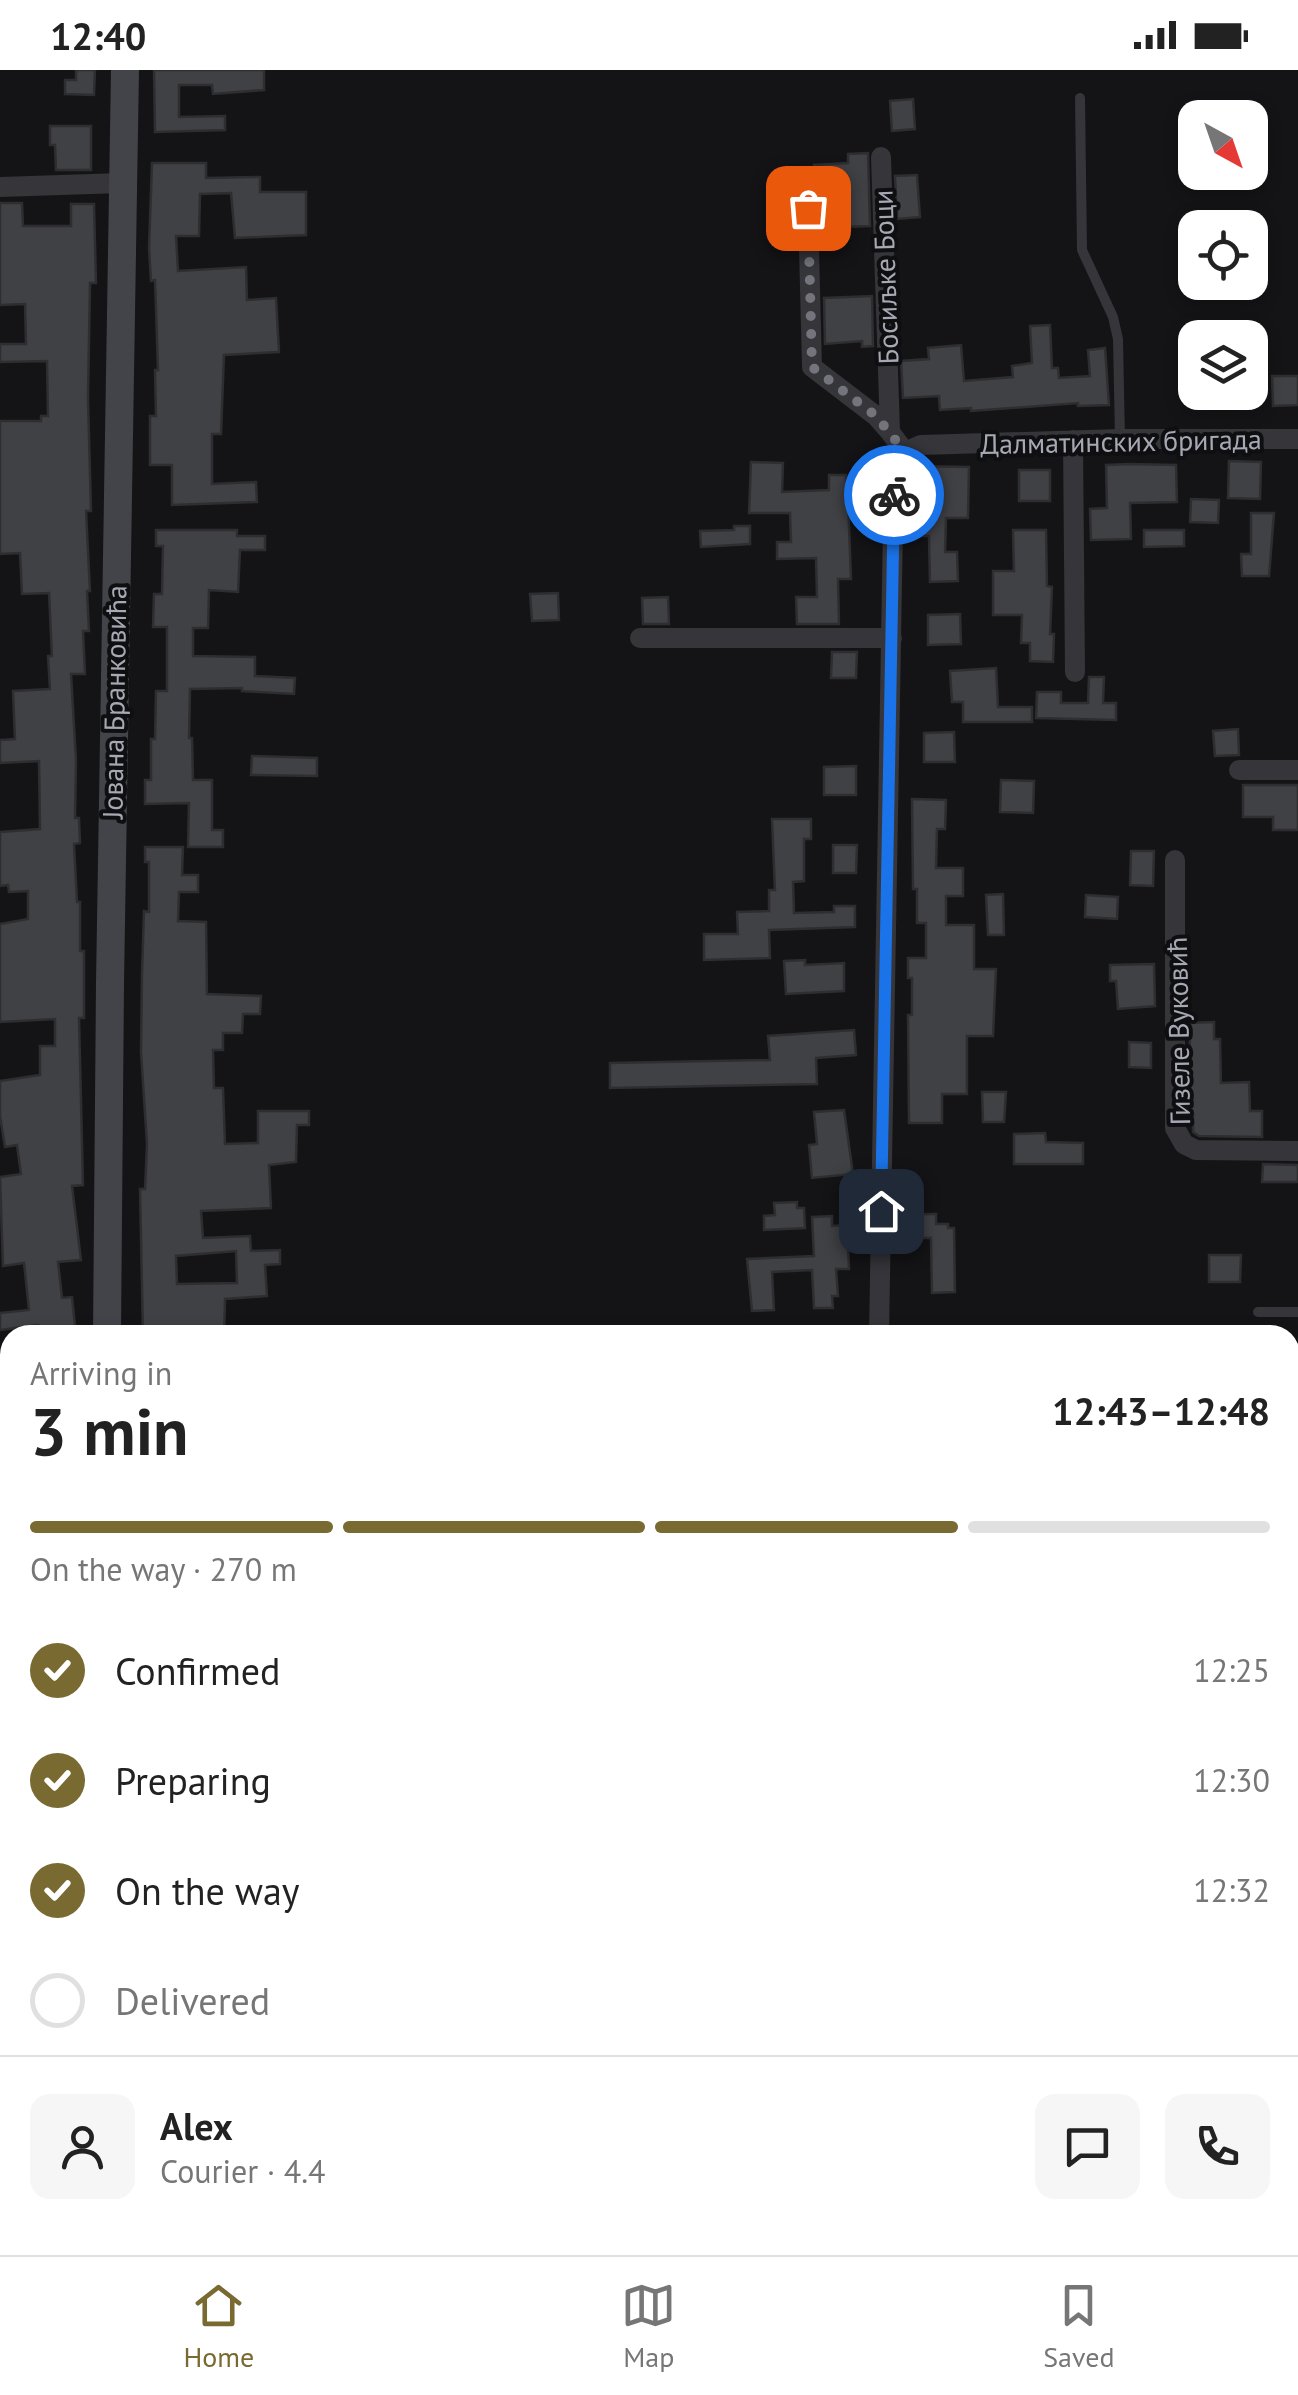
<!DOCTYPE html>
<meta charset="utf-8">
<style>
:root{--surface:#fff;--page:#f6f6f6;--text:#222;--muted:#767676;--line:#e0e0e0;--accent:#786a30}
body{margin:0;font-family:"PT Sans",sans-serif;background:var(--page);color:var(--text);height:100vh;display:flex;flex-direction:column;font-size:38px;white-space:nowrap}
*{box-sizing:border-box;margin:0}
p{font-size:32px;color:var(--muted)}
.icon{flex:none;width:55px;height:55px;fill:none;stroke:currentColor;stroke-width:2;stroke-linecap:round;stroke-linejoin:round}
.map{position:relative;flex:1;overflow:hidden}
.details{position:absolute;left:0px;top:1255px;width:1300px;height:930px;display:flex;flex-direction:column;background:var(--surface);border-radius:30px 30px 0 0;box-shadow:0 5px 15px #0003}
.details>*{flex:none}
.needle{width:65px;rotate:140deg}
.fabs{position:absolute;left:1178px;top:30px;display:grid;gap:20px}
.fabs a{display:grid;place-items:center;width:90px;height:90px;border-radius:20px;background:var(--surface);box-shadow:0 5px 15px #0003;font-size:50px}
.pin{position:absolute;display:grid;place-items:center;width:85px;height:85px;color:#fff;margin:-42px;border-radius:20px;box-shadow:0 5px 15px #0006}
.courier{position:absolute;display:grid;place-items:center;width:100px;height:100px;margin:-50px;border:8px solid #1a73e8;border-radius:50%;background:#fff;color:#222;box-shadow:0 2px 12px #0007}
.head em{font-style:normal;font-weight:800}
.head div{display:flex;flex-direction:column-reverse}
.head{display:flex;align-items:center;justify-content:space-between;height:170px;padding:0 30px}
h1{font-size:65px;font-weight:800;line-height:75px}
.bar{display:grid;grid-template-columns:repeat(4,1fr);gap:15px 10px;align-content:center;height:120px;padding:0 30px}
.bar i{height:12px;border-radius:8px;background:var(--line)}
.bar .active{background:var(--accent)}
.bar p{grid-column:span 4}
.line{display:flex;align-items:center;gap:25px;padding:0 30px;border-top:2px solid var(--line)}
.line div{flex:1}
.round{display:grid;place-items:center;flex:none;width:105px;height:105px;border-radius:20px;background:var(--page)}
ol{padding:0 30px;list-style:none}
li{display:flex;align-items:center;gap:30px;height:110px}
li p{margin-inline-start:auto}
li .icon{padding:10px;border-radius:50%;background:var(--accent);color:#fff;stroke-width:4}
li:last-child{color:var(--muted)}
li i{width:55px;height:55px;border:5px solid var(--line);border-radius:50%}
.status{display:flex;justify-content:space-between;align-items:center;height:70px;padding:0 50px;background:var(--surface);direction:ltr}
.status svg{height:28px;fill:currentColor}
.dock{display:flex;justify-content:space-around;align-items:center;height:140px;border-top:2px solid var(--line);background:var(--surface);font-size:28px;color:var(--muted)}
.dock a{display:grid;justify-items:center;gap:5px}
.dock .active{color:var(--accent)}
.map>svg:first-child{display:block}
</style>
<div class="status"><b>12:40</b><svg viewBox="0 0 49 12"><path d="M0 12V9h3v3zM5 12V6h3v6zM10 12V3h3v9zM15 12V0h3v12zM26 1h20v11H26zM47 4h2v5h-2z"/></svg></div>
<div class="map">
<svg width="1298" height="2185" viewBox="0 0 1298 2185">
<rect width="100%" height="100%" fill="#141315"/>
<!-- building -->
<path fill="#404145" stroke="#2e2e31" stroke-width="2.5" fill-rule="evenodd" d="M76,0H95L94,25L65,24V10H76Z
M154,0H264V20L213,24L212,15H179V47L225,46V60L155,62Z
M913,29L915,59L892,61L890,31Z
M50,56H91V100H56L55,75H50Z
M868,83L870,156L844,157L845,168L823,169L822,139L815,127L814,95L848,93V84Z
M152,93H206V108L260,107V122H306V165L235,168L231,123L200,124L199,166H176L178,201L246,197L247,230L276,228L279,282L224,285L221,364H212V414L256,412L257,432L172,435V395H150V346H156L155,300H158L155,210L151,211L149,178Z
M917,105L920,147L897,149L895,106Z
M0,133H22L23,156H71V134H94L96,213H90L88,328L91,441H86L90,521H87L89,561H83L85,604H71L76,690L75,748H79L80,773L74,774L77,832H80V881H84V948H79L83,1115L72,1116L81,1190L58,1192L62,1228L72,1227L76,1265H39L38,1255L0,1260V1243L29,1240L24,1193L3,1196L0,1107L21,1104L17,1075L5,1077L0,1046V1011L40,1005V976H55V949L0,952V854L28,849V821L9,822L8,815L0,816V762L40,759L39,691L0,693V670L15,669L13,621L50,619L48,586H52L49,523L22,524L20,483L0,484V351H41V346H48L47,291L0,292V274H26L25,234L0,235Z
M872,226L873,276L862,277V271L825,274L824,228Z
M1050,255L1052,298H1058L1059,308L1090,306L1088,280L1105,278L1109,335L1078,336V333L971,341V338L940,340L939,326L903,328L901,291L929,289L928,278L961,275L964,311L1013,307L1012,296L1032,293L1030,256Z
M1272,306H1298V335L1273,336Z
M1229,391L1261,392L1260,429L1228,428Z
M751,392L783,393L782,422L829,420V405H846V410H859L860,430H848L851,509H838L839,554H797L796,527H817L816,488L777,489V472H791L790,443H749Z
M1129,394L1176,395L1177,432L1130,433L1131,469L1091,470L1090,439L1107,438L1106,395Z
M912,396L969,397L968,448H946L945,482H957L958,511L930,512L929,466H912V439H907L908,401Z
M1019,400H1050V431H1019Z
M1191,429L1219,430L1218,453L1190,452Z
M1251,443H1274L1269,506H1242L1241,484H1251Z
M734,456H750V474L701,477L700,461L734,460Z
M156,460H237V466H265V480H240L238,522L209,520L208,558H193V586L255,587V606L295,608L294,624L242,621V618L190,619L189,668H192L193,710H212V760H223V777H188L189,733L145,734V710H151V669H155L156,621H167V557H153L154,524H162L163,476H156Z
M1013,460H1046L1047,516L1052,517L1050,564H1054L1053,592L1030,591V573H1021L1022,545H993V501H1014Z
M1144,460H1184V476L1144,477Z
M558,523L559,550L532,551L530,524Z
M668,527L669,554H643L642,528Z
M960,544L961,574L928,575V545Z
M832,582H857L856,608H831Z
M996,598L998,637H1032V652H963V632H952L950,601Z
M1089,607H1104L1103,633H1116V650L1036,648L1037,622H1061V633H1088Z
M1238,659L1239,685L1215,686L1213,661Z
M954,662L955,692H924V663Z
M252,686L317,688V706L251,705Z
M856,696V725H824V697Z
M1001,710L1034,711L1033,743L1000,742Z
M1243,715H1298V760H1273V747H1243Z
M912,729L946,730L945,759H937L936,798H963V826H946V855H974V899H996L993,966H967V1024H942V1053H909L908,945H912V908H908V888H926V853H917V819H913Z
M772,749H811V769H804V811L793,812L794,843L834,842V836H855V857L769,860L770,888L704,890V864H738L737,842L769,841V820H775Z
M833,775H857L856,803H833Z
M145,777H183L182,805H198V822H179L178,851L206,852L207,924L261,926L260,944H243L242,963H223V980H213L214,1018H223L225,1074L258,1073V1041H309V1055H297L296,1092L269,1095L271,1138L201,1141L203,1168L250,1166L251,1181L280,1180V1194L265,1195L267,1226L225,1229L224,1265H143L140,1119H145L147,1074L141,982L142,904L144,841L149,842V792H145ZM236,1181L237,1213L177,1214L176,1186Z
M1131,781H1154L1153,816L1130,815Z
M1003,824L1004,865H988L986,825Z
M1086,825L1118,827L1117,849L1085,847Z
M805,890V895L844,893V921L786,924L784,891Z
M1154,894L1155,936L1118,939L1116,911H1110V895Z
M1214,952V969H1220L1221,1013L1249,1012L1250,1041H1262V1067L1199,1066L1193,1062V1044H1189L1190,953Z
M854,960L856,985L816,988L817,1014L610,1018V993L770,990L768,966Z
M1129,972L1151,973V998L1129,997Z
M982,1022H1006L1004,1052H983Z
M844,1040L853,1104L812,1108L809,1075L817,1074L814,1042Z
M1045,1063L1046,1072L1083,1073V1094H1014V1064Z
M1263,1094L1298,1095V1112H1262Z
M797,1132V1138H804L805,1158L764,1160V1146L775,1145L774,1133Z
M909,1144H936V1154H948V1158H954L955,1222L932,1223L931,1168H910Z
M832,1146V1156L847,1155L849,1199H836L838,1226H832L833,1238H814L812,1200L772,1202L774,1240L752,1241L747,1189L814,1186L812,1147Z
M1209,1185H1241L1240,1212H1209Z"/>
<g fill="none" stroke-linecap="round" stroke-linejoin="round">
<!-- lane -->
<path stroke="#35353a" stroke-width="10" d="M1080,28L1082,180L1113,247L1118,269L1120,369
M1258,1242H1298"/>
<!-- street -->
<path stroke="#35353a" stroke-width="20" d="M881,87L890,362L905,382
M0,117L122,113
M808,139L812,297L876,346L890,362
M1073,370L1075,602
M640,568H892
M1239,700H1298
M1175,790V1058L1184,1074L1196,1080L1298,1081
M879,1265L894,397L905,382L921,375L1120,369H1298
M1290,1606L1298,1611"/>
<!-- secondary -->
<path stroke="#434449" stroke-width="28" d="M107,1265L110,913L125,0
M0,1731L10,1728
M729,2175L744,2185"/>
</g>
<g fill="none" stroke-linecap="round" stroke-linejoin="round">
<!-- done -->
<path stroke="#73747c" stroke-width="10" stroke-dasharray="0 18" d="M808,138L812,297L876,346L905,382L894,396V425"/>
<!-- route -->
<path stroke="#1a73e8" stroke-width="12" d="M881,1141L894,425"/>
</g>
<g text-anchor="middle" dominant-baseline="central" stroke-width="8" stroke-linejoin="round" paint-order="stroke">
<!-- street labels -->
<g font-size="28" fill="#a6a9b4" stroke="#0f0e10">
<text transform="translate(885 207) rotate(-92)">Босиљке Боци</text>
<text transform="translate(1121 371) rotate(-1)">Далматинских бригада</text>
<text transform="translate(114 632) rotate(-89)">Јована Бранковића</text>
<text transform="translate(1178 961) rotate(-91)">Гизеле Вуковић</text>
</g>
</g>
</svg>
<div class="fabs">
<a><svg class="needle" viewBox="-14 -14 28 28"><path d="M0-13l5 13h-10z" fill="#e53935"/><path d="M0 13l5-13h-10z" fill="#767676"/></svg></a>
<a><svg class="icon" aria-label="locate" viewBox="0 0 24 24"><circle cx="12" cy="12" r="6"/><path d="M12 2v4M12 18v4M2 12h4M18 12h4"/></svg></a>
<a><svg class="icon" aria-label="layers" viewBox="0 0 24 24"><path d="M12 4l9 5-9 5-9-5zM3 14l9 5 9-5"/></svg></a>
</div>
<div class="pin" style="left:808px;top:138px;background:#ea580c"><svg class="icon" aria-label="bag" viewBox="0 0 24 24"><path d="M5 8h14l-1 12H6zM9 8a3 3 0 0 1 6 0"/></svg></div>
<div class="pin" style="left:881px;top:1141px;background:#1f2937"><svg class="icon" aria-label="home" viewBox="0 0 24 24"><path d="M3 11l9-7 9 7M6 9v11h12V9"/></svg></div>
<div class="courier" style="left:894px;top:425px"><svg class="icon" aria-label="bike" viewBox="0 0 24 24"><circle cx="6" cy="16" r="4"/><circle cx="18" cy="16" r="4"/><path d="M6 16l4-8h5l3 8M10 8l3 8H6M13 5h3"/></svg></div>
<section class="details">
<div class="head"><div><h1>3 min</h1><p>Arriving in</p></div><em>12:43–12:48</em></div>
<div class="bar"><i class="active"></i><i class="active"></i><i class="active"></i><i></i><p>On the way · 270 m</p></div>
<ol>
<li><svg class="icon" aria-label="check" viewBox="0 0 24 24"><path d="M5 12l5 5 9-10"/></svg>Confirmed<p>12:25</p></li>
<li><svg class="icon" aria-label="check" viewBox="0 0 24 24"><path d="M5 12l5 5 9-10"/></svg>Preparing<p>12:30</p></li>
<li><svg class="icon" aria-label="check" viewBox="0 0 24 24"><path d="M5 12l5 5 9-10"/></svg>On the way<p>12:32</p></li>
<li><i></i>Delivered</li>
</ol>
<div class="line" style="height:180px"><a class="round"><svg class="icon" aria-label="person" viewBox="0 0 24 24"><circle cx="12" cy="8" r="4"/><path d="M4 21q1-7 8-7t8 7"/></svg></a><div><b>Alex</b><p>Courier · 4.4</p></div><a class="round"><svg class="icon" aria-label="chat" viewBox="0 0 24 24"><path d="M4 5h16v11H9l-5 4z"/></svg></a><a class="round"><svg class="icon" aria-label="phone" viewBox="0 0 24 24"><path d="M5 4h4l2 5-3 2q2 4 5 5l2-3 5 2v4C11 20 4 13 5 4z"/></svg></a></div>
</section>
</div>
<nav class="dock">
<a class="active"><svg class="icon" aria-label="home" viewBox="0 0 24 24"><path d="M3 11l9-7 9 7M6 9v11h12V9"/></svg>Home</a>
<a><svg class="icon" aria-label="map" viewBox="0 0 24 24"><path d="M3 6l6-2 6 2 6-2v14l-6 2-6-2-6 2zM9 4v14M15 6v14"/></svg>Map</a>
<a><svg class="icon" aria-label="saved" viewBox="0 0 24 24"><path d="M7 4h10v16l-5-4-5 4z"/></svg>Saved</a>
</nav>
